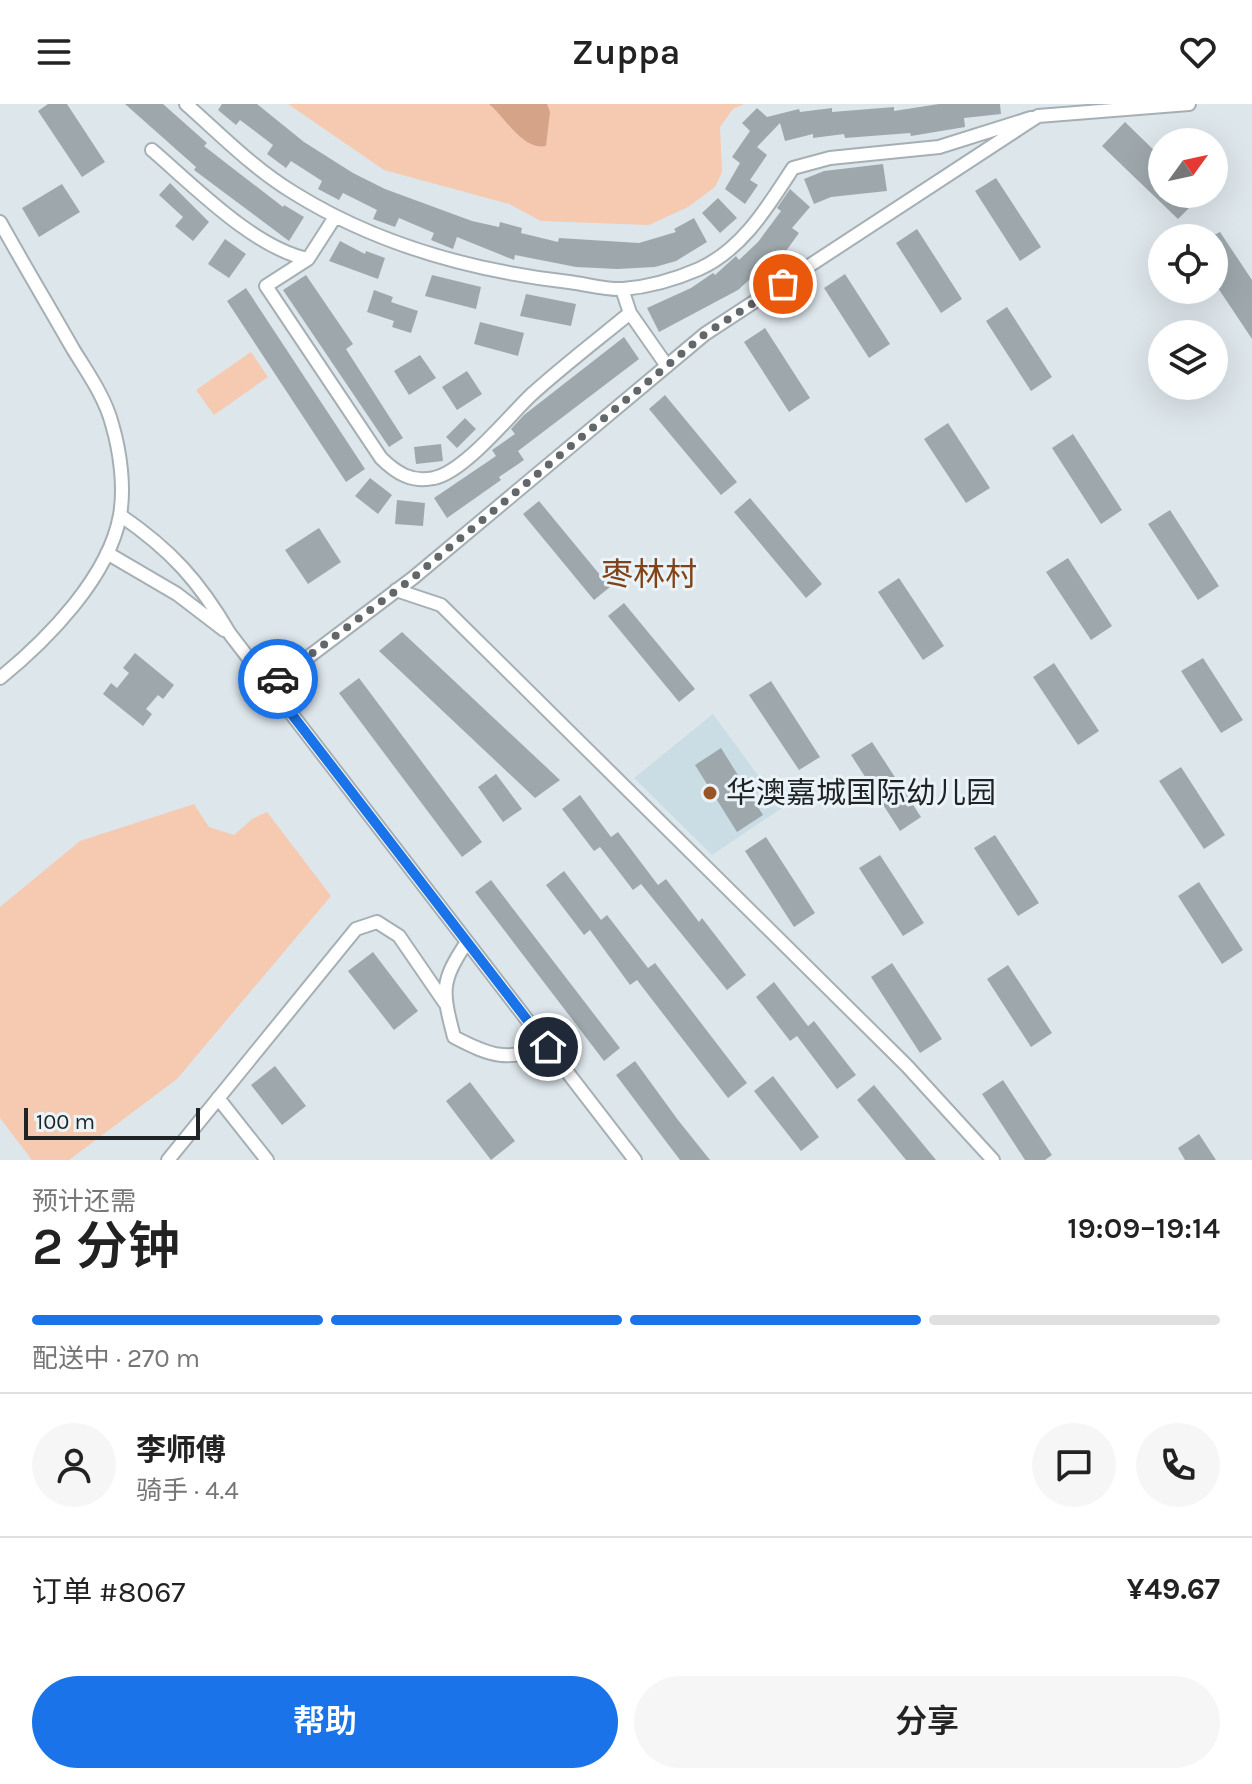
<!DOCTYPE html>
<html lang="zh">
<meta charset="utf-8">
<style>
:root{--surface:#fff;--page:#f6f6f6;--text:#222;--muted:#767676;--line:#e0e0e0;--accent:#1a73e8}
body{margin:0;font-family:Karla,"Noto Sans SC",sans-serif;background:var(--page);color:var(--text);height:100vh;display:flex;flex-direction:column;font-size:30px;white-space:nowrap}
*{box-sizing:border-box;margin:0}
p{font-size:26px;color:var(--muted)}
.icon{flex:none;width:44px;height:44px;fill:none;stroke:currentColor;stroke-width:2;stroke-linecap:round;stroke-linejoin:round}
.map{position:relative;height:1056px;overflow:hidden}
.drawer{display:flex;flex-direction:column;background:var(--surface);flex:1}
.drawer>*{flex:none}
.needle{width:52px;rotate:57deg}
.tools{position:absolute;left:1148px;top:24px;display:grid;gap:16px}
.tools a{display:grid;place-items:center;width:80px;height:80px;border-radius:50%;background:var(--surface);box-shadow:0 8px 32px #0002;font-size:40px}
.scale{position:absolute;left:24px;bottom:20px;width:176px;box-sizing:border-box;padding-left:8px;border:4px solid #1f2324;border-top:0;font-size:22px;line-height:28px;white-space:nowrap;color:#1f2324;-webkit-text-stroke:6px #eaf4f8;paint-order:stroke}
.pin{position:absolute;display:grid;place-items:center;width:68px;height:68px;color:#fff;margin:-34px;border:4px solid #fff;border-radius:50%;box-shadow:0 2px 8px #0007}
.courier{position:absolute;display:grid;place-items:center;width:80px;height:80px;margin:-40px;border:6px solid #1a73e8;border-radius:50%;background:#fff;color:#222;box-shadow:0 2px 10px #0007}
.summary em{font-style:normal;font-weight:600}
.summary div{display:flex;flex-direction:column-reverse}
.summary{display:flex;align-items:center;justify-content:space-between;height:136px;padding:0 32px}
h1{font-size:52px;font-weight:600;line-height:60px}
.bar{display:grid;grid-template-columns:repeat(4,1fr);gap:12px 8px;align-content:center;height:96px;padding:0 32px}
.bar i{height:10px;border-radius:6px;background:var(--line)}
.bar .current{background:var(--accent)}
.bar p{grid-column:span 4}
.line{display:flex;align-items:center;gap:20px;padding:0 32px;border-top:2px solid var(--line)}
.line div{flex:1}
.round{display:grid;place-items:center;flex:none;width:84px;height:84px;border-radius:42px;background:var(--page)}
.button{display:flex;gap:16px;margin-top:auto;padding:16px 32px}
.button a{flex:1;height:92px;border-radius:48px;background:var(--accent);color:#fff;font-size:32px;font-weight:600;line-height:92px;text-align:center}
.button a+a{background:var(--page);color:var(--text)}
header{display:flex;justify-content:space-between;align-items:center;height:104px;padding:0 32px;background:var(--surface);font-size:36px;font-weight:600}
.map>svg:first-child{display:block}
</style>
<header><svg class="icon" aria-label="menu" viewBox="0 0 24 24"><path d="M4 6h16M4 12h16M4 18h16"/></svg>Zuppa<svg class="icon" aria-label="heart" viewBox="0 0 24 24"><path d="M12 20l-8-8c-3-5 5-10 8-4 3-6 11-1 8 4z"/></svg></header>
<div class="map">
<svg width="1252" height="1056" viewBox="0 0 1252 1056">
<rect width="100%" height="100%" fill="#dde6eb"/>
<!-- built -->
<path fill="#cadce4" d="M713,610L782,704L712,751L634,674Z"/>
<!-- green -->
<path fill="#f6cab1" d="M288,0H744L733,5L720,23L722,68L715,83L688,103L649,121L541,117L509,100L384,66Z
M251,248L268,273L214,311L196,286Z
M194,700L209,723L234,731L252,715L267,708L331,792L177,975L69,1056H32L0,1014V803L80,737Z"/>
<!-- water -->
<path fill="#d5a488" d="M489,0H547L550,8L546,42C523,47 505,13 489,0Z"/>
<!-- building -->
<path fill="#9ea8ac" d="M48,0H67L105,58L82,73L38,7Z
M125,0H163L207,39L204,42L283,103L284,101L304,113L289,137L194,66L196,63Z
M222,0H257L304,38L353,69L385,85L472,117L499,123L500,118L522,124L521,129L558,138L559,134L639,139L676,128L674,125L694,114L707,138L676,157L655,163L617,165L576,163L515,151L514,156L457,133L453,145L431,136L434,129L399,114L395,123L373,115L377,106L343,89L339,96L318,85L322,77L291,57L286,64L267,50L273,41L240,16L236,21L218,6Z
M939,0H1000L1001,10L964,14L965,23L911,32L910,29L845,34L844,30L813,34V30L785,37L780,19L757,43L767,51L750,76L758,81L745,100L725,85L740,59L732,53L750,27L742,19L757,4L767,13L799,5L800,8L832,4V8L894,3V7Z
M1125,18L1162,54V90H1203L1178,115L1102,42Z
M883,60L887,87L831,93L814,100L804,75L824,67Z
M996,74L1041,143L1020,157L975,87Z
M170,79L209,118L193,137L175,122L183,113L159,91Z
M62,80L80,108L39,133L22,104Z
M790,85L810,103L792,124L799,129L786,147L762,170L759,167L738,186L659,228L647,204L691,184L713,169L715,171L736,152L739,156L758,138L781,107L777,104Z
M718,94L737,114L720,129L702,109Z
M917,125L962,195L941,209L896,139Z
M1220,128L1252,176V235L1214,178V131Z
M225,135L246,150L229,174L208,160Z
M340,137L365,150L366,147L385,154L378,175L329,157Z
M845,170L890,240L869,254L824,184Z
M306,171L353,240L346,245L403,334L389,343L283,186Z
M432,171L481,183L476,205L425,192Z
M246,184L365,365L346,378L227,197Z
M374,186L393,193L391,198L418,207L411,229L392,223L394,217L367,208Z
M526,190L576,200L571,222L520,212Z
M1007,203L1052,273L1031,287L986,217Z
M480,218L524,229L518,252L474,240Z
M765,224L810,294L789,308L744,238Z
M624,233L639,255L518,347L524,356L499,373L501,376L447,414L434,394L496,352L492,346L515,330L511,325L524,311Z
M420,251L436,274L409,291L394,267Z
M467,267L482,290L457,306L442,283Z
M665,291L737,378L721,391L649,305Z
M465,314L476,325L457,344L446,333Z
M948,319L990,384L966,399L924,335Z
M1073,330L1122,406L1101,420L1052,344Z
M441,340L443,357L416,360L414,343Z
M370,374L392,391L378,410L355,392Z
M750,394L822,480L806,494L734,408Z
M397,396L425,399L423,422L395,420Z
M539,397L610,483L594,496L523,410Z
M1170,406L1219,482L1198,496L1148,420Z
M319,424L341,458L308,480L285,446Z
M1068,454L1112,522L1091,536L1046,468Z
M899,474L944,542L923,556L878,488Z
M624,499L695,585L679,598L608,512Z
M402,528L560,676L535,694L379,547Z
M135,549L174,581L163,595L158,591L146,605L152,610L143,622L103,590L111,579L117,584L129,569L123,564Z
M1203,554L1243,616L1221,629L1181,567Z
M1054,559L1099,627L1078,641L1033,573Z
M359,574L482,738L462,753L339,589Z
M771,577L820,653L799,666L749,591Z
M872,638L921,713L900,727L851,651Z
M721,644L763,711L737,728L695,661Z
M1181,663L1225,731L1204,745L1159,677Z
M496,670L522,705L503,718L478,683Z
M580,691L611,733L618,728L658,781L666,775L699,818L702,814L746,871L727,886L641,780L633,786L600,743L594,747L562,705Z
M995,731L1039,799L1018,812L974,744Z
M766,733L815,809L794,823L745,747Z
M880,751L924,819L903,832L859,764Z
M564,767L601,816L607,811L648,864L655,859L747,979L728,994L637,876L630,881L590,826L584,831L546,781Z
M491,776L620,944L604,957L475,788Z
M1199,778L1243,846L1222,860L1178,792Z
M373,848L418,907L394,926L348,867Z
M892,859L942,935L920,949L871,873Z
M1008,861L1052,929L1031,943L987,875Z
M774,878L808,922L814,917L856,971L837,985L797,932L790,937L756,893Z
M635,957L678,1016L710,1056H680L658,1027L616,971Z
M275,962L306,1002L282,1021L251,981Z
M773,972L819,1033L801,1047L754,987Z
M1003,976L1052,1051L1045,1056H1025L982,990Z
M470,978L515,1037L491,1056L446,997Z
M874,981L936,1056H906L857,996Z
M1199,1030L1216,1056H1185L1178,1044Z"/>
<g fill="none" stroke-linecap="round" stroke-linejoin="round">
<!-- minor casing -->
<g stroke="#a6b0b4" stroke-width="16">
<path id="minor" d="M186,0C221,31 254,65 294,89C376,140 473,167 569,178C586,180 606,186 623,185C648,183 676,175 699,165C743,145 768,102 793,64L830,54L939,43L1031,14
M152,46C194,82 254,144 308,155
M335,113L308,155L266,182L381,354C396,369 412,379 434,374C464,368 508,313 531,291C563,262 597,236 630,209
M0,118C24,161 49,203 73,245C87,268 105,293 112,320C120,347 125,383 120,411C109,473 47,536 0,574
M622,185L630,209L667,262
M120,411C171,446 199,477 230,530L635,1056
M107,449L177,490L224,526
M396,486L441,501L907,962L993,1056
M270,582L413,474L705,230L1038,12L1189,0
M467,838C440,878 442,887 454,933C492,953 507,957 548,943
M218,994L267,1056
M168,1056L356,825L377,818L399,832L445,899"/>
</g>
<!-- minor -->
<use href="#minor" stroke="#fff" stroke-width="12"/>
</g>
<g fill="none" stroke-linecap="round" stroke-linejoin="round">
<!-- done -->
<path stroke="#62676a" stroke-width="8" stroke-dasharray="0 14.4" d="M278,575L413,474L705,230L783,180"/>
<!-- route -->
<path stroke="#1a73e8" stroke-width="10" d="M278,575L270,582L548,943"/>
</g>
<!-- markers -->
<circle fill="#995528" stroke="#eaf4f8" stroke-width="3" cx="710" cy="689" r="8"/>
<g text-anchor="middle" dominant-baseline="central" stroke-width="6" stroke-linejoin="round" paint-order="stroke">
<!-- poi labels -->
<g font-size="30" fill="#1f2324" stroke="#eaf4f8" text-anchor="start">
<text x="726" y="689">华澳嘉城国际幼儿园</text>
</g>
<!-- neighbourhood labels -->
<g font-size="32" fill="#804319" stroke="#eaf4f8">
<text x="649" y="470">枣林村</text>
</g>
</g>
</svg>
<div class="tools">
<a><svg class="needle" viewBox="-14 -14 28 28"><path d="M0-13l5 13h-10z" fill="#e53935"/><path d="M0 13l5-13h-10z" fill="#767676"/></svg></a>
<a><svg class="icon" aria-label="locate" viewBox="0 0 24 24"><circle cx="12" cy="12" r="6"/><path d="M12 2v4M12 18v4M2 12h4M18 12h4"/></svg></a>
<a><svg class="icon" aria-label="layers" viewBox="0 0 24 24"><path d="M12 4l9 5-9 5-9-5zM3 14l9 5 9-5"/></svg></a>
</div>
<div class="scale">100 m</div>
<div class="pin" style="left:783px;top:180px;background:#ea580c"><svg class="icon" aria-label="bag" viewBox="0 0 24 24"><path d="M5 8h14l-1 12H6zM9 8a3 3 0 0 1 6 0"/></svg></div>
<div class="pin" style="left:548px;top:943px;background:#1f2937"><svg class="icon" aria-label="home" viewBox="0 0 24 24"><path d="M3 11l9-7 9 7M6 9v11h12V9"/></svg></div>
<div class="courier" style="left:278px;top:575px"><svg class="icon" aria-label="car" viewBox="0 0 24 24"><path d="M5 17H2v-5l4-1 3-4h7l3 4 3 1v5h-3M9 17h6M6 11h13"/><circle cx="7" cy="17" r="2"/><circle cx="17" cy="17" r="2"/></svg></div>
</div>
<section class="drawer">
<div class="summary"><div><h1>2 分钟</h1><p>预计还需</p></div><em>19:09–19:14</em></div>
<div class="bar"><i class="current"></i><i class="current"></i><i class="current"></i><i></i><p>配送中 · 270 m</p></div>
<div class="line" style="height:144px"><a class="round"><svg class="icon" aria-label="person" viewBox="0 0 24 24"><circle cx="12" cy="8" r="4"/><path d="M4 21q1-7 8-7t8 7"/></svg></a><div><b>李师傅</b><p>骑手 · 4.4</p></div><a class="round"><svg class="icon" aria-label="chat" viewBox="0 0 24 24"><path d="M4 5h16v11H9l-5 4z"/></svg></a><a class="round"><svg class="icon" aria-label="phone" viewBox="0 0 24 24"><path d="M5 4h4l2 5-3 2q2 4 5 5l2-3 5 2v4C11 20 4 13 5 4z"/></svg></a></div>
<div class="line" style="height:104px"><div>订单 #8067</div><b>¥49.67</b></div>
<div class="button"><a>帮助</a><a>分享</a></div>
</section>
